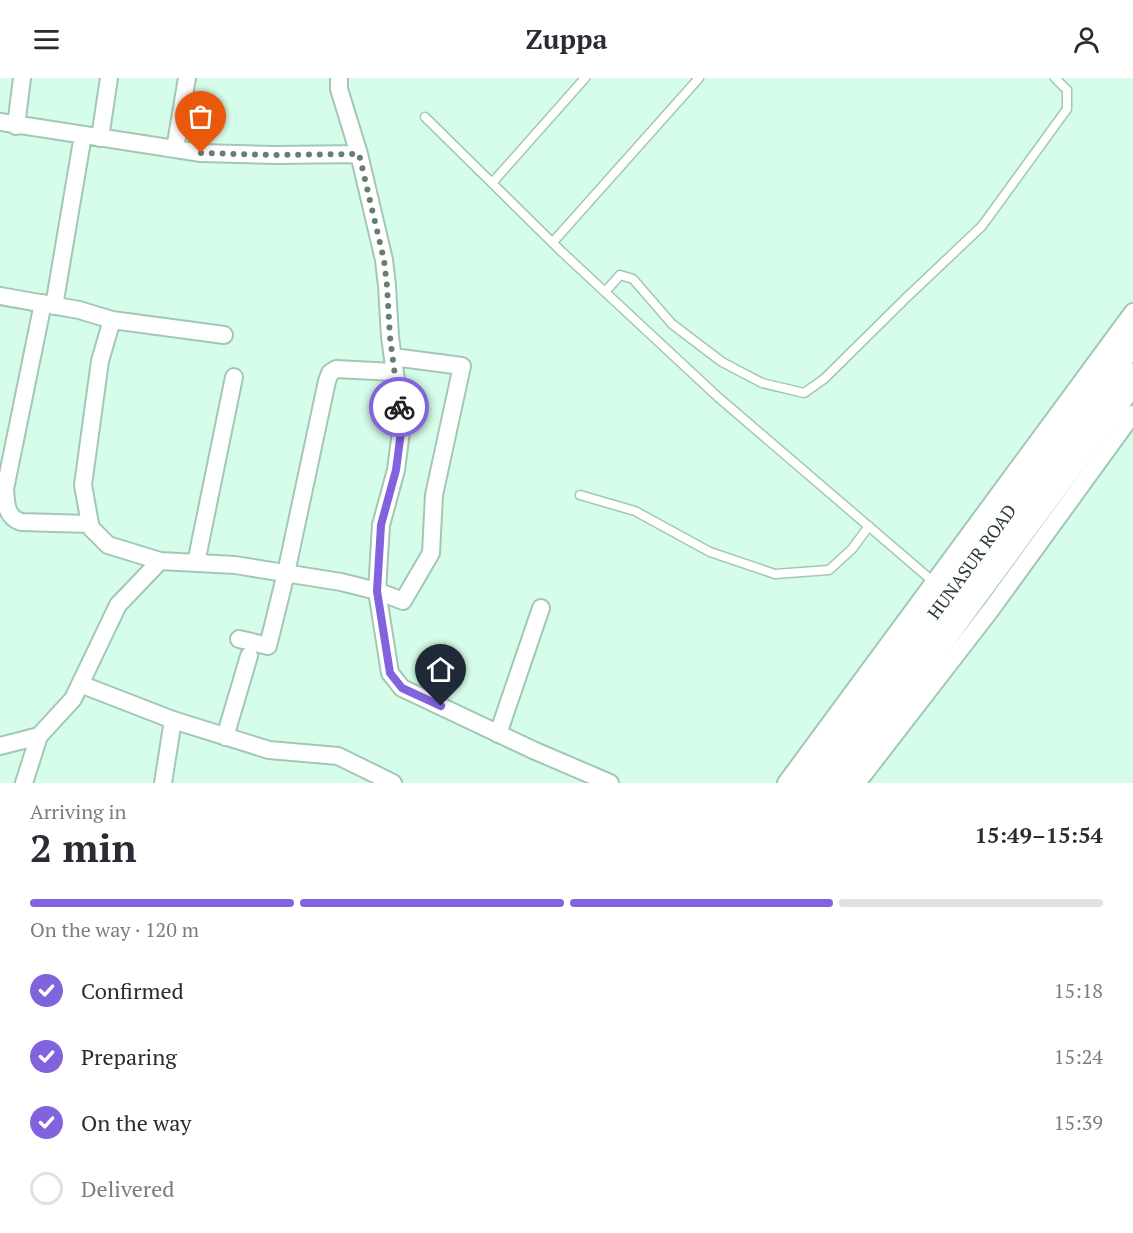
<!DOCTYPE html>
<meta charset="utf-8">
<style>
:root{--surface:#fff;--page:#f2f2f3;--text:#2b2b33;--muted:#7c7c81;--line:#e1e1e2;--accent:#8163dd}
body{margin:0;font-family:"PT Serif",serif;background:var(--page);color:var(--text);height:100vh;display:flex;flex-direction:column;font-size:22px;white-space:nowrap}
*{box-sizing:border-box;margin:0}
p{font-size:20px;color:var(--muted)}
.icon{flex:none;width:33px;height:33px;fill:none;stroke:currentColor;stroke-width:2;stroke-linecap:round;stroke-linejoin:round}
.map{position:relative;height:705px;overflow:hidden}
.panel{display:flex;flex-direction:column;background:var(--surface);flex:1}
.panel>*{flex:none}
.pin{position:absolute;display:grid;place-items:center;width:51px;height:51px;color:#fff;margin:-62px -26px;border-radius:50% 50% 50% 0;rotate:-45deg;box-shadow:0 0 6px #0007}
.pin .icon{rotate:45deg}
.courier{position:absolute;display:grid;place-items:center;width:60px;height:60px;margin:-30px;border:4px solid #8163dd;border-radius:50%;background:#fff;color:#222;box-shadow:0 2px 8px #0007}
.headline em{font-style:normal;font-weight:600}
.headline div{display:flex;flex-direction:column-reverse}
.headline{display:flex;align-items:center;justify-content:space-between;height:102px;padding:0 30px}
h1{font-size:39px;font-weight:600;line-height:45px}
.bar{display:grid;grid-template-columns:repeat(4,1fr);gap:9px 6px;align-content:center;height:72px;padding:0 30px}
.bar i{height:8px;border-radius:4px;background:var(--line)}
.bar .on{background:var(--accent)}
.bar p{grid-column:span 4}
ol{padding:0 30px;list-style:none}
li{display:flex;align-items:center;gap:18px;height:66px}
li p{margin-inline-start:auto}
li .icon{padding:6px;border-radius:50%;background:var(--accent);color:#fff;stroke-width:4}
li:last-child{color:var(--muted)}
li i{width:33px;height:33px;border:3px solid var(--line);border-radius:50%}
header{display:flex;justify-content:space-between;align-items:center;height:78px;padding:0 30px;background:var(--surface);font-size:27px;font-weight:600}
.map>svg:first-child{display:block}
</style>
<header><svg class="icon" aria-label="menu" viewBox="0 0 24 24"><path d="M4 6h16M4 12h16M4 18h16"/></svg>Zuppa<svg class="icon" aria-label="person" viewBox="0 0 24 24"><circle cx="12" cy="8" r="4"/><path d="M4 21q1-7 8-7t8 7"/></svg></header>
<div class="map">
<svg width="1133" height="705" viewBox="0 0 1133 705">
<rect width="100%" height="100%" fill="#d6fde9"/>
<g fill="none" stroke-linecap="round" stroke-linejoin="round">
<!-- service casing -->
<g stroke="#a2c8b5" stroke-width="11">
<path id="service" d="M425,39L562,174L719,320L936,506
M492,105L585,0
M553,164L699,0
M605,214L620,197L633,201L672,246L722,284L762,305L804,315L824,301L906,220L982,148L1067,31V12L1055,0
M580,417L635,433L710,474L775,496L829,492L852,471L869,448"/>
</g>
<!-- minor casing -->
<g stroke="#a2c8b5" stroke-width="20">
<path id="minor" d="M339,0V11L359,76L384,182L387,208L390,259L402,346L396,392L381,447L377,513L403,523L431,475L434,417L462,288L393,279
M0,44L201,75L275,77L359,76
M16,48L22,0
M100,60L109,0
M175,71L187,0
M0,218L79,232L112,242L100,283L83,407L90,446L91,450L108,467L160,483
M43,225L5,411C6,426 6,439 21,444L90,446
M54,228L83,57
M112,242L224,257
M196,485L234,299
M239,561L268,568L286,495L327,303L330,295L336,291L394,294
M80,606L173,642L269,672L338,678L393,705
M498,656L541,530
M225,659L249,578
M0,668L39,658L73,621L118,527L160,483L235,487L341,504L377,513L390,595L402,610L533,672L610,705
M24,705L39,658
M163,705L173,642
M786,705L1133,234
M857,705L990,533L1133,336"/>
</g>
<!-- trunk casing -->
<g stroke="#a2c8b5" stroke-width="32">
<g id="trunk">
<path id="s1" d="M807,705L948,516L1133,260"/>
<path d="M836,705L964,529L1133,300"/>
</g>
</g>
<!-- service -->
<use href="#service" stroke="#fff" stroke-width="8"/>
<!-- minor -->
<use href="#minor" stroke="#fff" stroke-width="16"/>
<!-- trunk -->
<use href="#trunk" stroke="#fff" stroke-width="28"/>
</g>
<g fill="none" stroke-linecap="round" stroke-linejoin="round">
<!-- done -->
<path stroke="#677e73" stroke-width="6" stroke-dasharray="0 10.8" d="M201,75L275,77L359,76L384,182L387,208L390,259L399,329"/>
<!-- route -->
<path stroke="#8163dd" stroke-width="8" d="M399,329L402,346L396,392L381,447L377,513L390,595L402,610L441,628"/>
</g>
<g text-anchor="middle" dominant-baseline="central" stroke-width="6" stroke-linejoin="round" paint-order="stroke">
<!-- street labels -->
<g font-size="18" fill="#2b3a33" stroke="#d6fde9">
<text stroke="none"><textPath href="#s1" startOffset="276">HUNASUR ROAD</textPath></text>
</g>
</g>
</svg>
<div class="pin" style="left:201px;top:75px;background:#ea580c"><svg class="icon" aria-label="bag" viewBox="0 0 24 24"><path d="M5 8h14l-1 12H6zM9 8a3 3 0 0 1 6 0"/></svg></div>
<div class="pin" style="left:441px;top:628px;background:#1f2937"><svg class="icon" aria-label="home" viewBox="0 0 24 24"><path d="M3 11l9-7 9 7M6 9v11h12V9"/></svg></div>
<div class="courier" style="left:399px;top:329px"><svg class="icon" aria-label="bike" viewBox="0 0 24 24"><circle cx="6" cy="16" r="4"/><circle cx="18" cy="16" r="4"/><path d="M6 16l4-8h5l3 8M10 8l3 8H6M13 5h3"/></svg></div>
</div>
<section class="panel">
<div class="headline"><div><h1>2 min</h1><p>Arriving in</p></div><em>15:49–15:54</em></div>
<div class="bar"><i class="on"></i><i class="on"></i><i class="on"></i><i></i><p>On the way · 120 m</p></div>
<ol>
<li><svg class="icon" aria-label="check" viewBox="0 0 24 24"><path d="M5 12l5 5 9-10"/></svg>Confirmed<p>15:18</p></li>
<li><svg class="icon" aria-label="check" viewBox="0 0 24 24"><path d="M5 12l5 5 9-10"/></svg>Preparing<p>15:24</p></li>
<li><svg class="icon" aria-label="check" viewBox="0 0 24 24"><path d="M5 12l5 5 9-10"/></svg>On the way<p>15:39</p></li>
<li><i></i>Delivered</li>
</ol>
</section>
